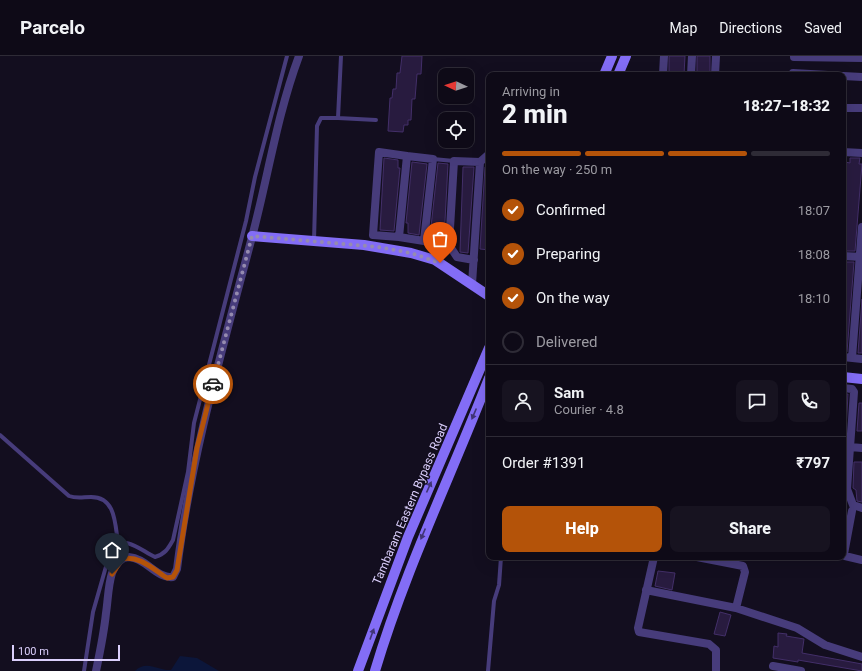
<!DOCTYPE html>
<meta charset="utf-8">
<style>
:root{--surface:#0e0a17;--page:#171320;--text:#f1f3f6;--muted:#9b9aa1;--line:#2e2b36;--accent:#b45309}
body{margin:0;font-family:Roboto,sans-serif;background:var(--page);color:var(--text);height:100vh;display:flex;flex-direction:column;font-size:15px;white-space:nowrap}
*{box-sizing:border-box;margin:0}
p{font-size:13px;color:var(--muted)}
.icon{flex:none;width:22px;height:22px;fill:none;stroke:currentColor;stroke-width:2;stroke-linecap:round;stroke-linejoin:round}
.map{position:relative;flex:1;overflow:hidden}
.drawer{position:absolute;left:486px;top:16px;width:360px;height:488px;display:flex;flex-direction:column;background:var(--surface);border-radius:8px;box-shadow:0 4px 16px #0002,0 0 0 1px var(--line)}
.drawer>*{flex:none}
.needle{width:26px;rotate:274deg}
.controls{position:absolute;left:438px;top:12px;display:grid;gap:8px}
.controls a{display:grid;place-items:center;width:36px;height:36px;border-radius:8px;background:var(--surface);box-shadow:0 4px 16px #0002,0 0 0 1px var(--line);font-size:20px}
.scale{position:absolute;left:12px;bottom:10px;width:108px;box-sizing:border-box;padding-left:4px;border:2px solid #dbcffc;border-top:0;font-size:11px;line-height:14px;white-space:nowrap;color:#dbcffc;-webkit-text-stroke:3px #130e1f;paint-order:stroke}
.pin{position:absolute;display:grid;place-items:center;width:34px;height:34px;color:#fff;margin:-41px -17px;border-radius:50% 50% 50% 0;rotate:-45deg;box-shadow:0 0 4px #0007}
.pin .icon{rotate:45deg}
.courier{position:absolute;display:grid;place-items:center;width:40px;height:40px;margin:-20px;border:3px solid #b45309;border-radius:50%;background:#fff;color:#222;box-shadow:0 1px 5px #0007}
.headline em{font-style:normal;font-weight:800}
.headline div{display:flex;flex-direction:column-reverse}
.headline{display:flex;align-items:center;justify-content:space-between;height:68px;padding:0 16px}
h1{font-size:26px;font-weight:800;line-height:30px}
.bar{display:grid;grid-template-columns:repeat(4,1fr);gap:6px 4px;align-content:center;height:48px;padding:0 16px}
.bar i{height:5px;border-radius:3px;background:var(--line)}
.bar .active{background:var(--accent)}
.bar p{grid-column:span 4}
.line{display:flex;align-items:center;gap:10px;padding:0 16px;border-top:1px solid var(--line)}
.line div{flex:1}
.round{display:grid;place-items:center;flex:none;width:42px;height:42px;border-radius:8px;background:var(--page)}
ol{padding:0 16px;list-style:none}
li{display:flex;align-items:center;gap:12px;height:44px}
li p{margin-inline-start:auto}
li .icon{padding:4px;border-radius:50%;background:var(--accent);color:#fff;stroke-width:4}
li:last-child{color:var(--muted)}
li i{width:22px;height:22px;border:2px solid var(--line);border-radius:50%}
.button{display:flex;gap:8px;margin-top:auto;padding:8px 16px}
.button a{flex:1;height:46px;border-radius:8px;background:var(--accent);color:#fff;font-size:16px;font-weight:800;line-height:46px;text-align:center}
.button a+a{background:var(--page);color:var(--text)}
header{display:flex;align-items:center;gap:24px;box-sizing:border-box;height:56px;padding:0 20px;background:var(--surface);border-bottom:1px solid var(--line)}
header strong{font-size:19px}
nav{display:flex;gap:22px;margin-inline-start:auto;font-size:14px}
.map>svg:first-child{display:block}
</style>
<header>
<strong>Parcelo</strong>
<nav><a>Map</a><a>Directions</a><a>Saved</a></nav>
</header>
<div class="map">
<svg width="862" height="615" viewBox="0 0 862 615">
<rect width="100%" height="100%" fill="#130e1f"/>
<!-- water -->
<path fill="#0c163a" d="M180,600L197,602L219,615H135C146,603 159,615 171,614Z"/>
<!-- building -->
<path fill="#281b3f" stroke="#432f69" d="M402,0H422L421,18H417L415,43H412L411,64H408V69H404L403,76L388,75L390,42H392L393,33H396L397,17H400Z
M669,0H685L684,19H669Z
M697,0H710V19H697Z
M384,102L398,104V112H400L394,175L380,174Z
M850,102H860L859,108H862L855,195H843V140L845,106L850,107Z
M412,106L427,108L419,179L408,177V167H406Z
M438,107L448,108L444,183L430,180Z
M463,111H474L468,197L460,196Z
M485,111H489V194L480,193Z
M843,206H854L847,296H843Z
M862,243V297H858Z
M843,338H848L846,374H843Z
M859,347H862V375H857Z
M854,406H862V446L857,445L856,434L853,432Z
M658,515L675,517L672,534L655,530Z
M720,556L731,559L725,580L714,578Z
M778,577L787,578L786,580L804,583L802,597L862,608V615L798,604V606L773,602L774,590L778,591Z"/>
<g fill="none" stroke-linecap="round" stroke-linejoin="round">
<!-- lane -->
<path stroke="#473c7b" stroke-width="4" d="M338,62L376,64
M433,103L454,105
M314,185L317,70L321,62H338L341,0
M0,379L69,440C77,443 83,441 91,441C116,441 115,468 118,487
M84,615L93,556L111,493C125,478 140,494 155,501C165,498 168,493 173,484L188,416L194,367L246,165L255,121L287,0
M488,615L494,545L499,529L501,501"/>
<!-- street -->
<path stroke="#473c7b" stroke-width="8" d="M794,1L862,2
M793,17L828,19
M663,19L664,0
M691,19L692,0
M715,19L716,0
M843,20L862,21
M843,52H862
M843,96L862,97
M407,100L379,96L373,179L399,181L407,100L433,103L424,185L449,189L454,105L480,106L472,228
M480,106L489,98
M399,181L424,185
M449,189L457,201L474,204
M843,200L862,201
M843,301L862,303
M852,302L862,171
M843,332L852,333L854,336L847,433L853,449L862,452
M850,391L862,392
M852,455L844,498L845,500L862,504
M654,501L638,572L639,576L709,588L716,594V615
M697,501L743,510L745,516L736,552
M646,534L736,552L797,572L825,589L862,601
M773,610L801,615
M96,615C100,596 104,577 106,557C108,544 108,530 112,517C115,510 120,501 129,501C146,502 157,523 173,521L177,513C191,400 223,291 252,181C268,121 277,59 299,0"/>
<!-- secondary -->
<path stroke="#836df6" stroke-width="10" d="M604,19L612,0
M618,19L626,0
M252,180L364,189L411,197L435,204L489,240
M843,321L862,323
M358,615L408,481L489,292
M375,615C405,514 451,420 489,322"/>
</g>
<!-- one-way arrows -->
<defs><path id="oneway-solid" d="M-6-.8H1V-3.2L6.5 0L1 3.2V.8H-6Z"/></defs>
<g fill="#403475">
<use href="#oneway-solid" transform="translate(474 358) rotate(113)"/>
<use href="#oneway-solid" transform="translate(429 431) rotate(-66)"/>
<use href="#oneway-solid" transform="translate(423 478) rotate(113)"/>
<use href="#oneway-solid" transform="translate(372 578) rotate(-70)"/>
</g>
<g fill="none" stroke-linecap="round" stroke-linejoin="round">
<!-- done -->
<path stroke="#958baf" stroke-width="4" stroke-dasharray="0 7.2" d="M213,328L252,180L378,191L411,197L440,207"/>
<!-- route -->
<path stroke="#b45309" stroke-width="5" d="M112,518L122,503C139,499 153,513 167,522L173,521L177,514L197,392L213,328"/>
</g>
<g text-anchor="middle" dominant-baseline="central" stroke-width="3" stroke-linejoin="round" paint-order="stroke">
<!-- street labels -->
<g font-size="12" fill="#dbcffc" stroke="#130e1f">
<text transform="translate(410 448) rotate(-67)">Tambaram Eastern Bypass Road</text>
</g>
</g>
</svg>
<div class="controls">
<a><svg class="needle" viewBox="-14 -14 28 28"><path d="M0-13l5 13h-10z" fill="#e53935"/><path d="M0 13l5-13h-10z" fill="#9b9aa1"/></svg></a>
<a><svg class="icon" aria-label="locate" viewBox="0 0 24 24"><circle cx="12" cy="12" r="6"/><path d="M12 2v4M12 18v4M2 12h4M18 12h4"/></svg></a>
</div>
<div class="scale">100 m</div>
<div class="pin" style="left:440px;top:207px;background:#ea580c"><svg class="icon" aria-label="bag" viewBox="0 0 24 24"><path d="M5 8h14l-1 12H6zM9 8a3 3 0 0 1 6 0"/></svg></div>
<div class="pin" style="left:112px;top:518px;background:#1f2937"><svg class="icon" aria-label="home" viewBox="0 0 24 24"><path d="M3 11l9-7 9 7M6 9v11h12V9"/></svg></div>
<div class="courier" style="left:213px;top:328px"><svg class="icon" aria-label="car" viewBox="0 0 24 24"><path d="M5 17H2v-5l4-1 3-4h7l3 4 3 1v5h-3M9 17h6M6 11h13"/><circle cx="7" cy="17" r="2"/><circle cx="17" cy="17" r="2"/></svg></div>
<section class="drawer">
<div class="headline"><div><h1>2 min</h1><p>Arriving in</p></div><em>18:27–18:32</em></div>
<div class="bar"><i class="active"></i><i class="active"></i><i class="active"></i><i></i><p>On the way · 250 m</p></div>
<ol>
<li><svg class="icon" aria-label="check" viewBox="0 0 24 24"><path d="M5 12l5 5 9-10"/></svg>Confirmed<p>18:07</p></li>
<li><svg class="icon" aria-label="check" viewBox="0 0 24 24"><path d="M5 12l5 5 9-10"/></svg>Preparing<p>18:08</p></li>
<li><svg class="icon" aria-label="check" viewBox="0 0 24 24"><path d="M5 12l5 5 9-10"/></svg>On the way<p>18:10</p></li>
<li><i></i>Delivered</li>
</ol>
<div class="line" style="height:72px"><a class="round"><svg class="icon" aria-label="person" viewBox="0 0 24 24"><circle cx="12" cy="8" r="4"/><path d="M4 21q1-7 8-7t8 7"/></svg></a><div><b>Sam</b><p>Courier · 4.8</p></div><a class="round"><svg class="icon" aria-label="chat" viewBox="0 0 24 24"><path d="M4 5h16v11H9l-5 4z"/></svg></a><a class="round"><svg class="icon" aria-label="phone" viewBox="0 0 24 24"><path d="M5 4h4l2 5-3 2q2 4 5 5l2-3 5 2v4C11 20 4 13 5 4z"/></svg></a></div>
<div class="line" style="height:52px"><div>Order #1391</div><b>₹797</b></div>
<div class="button"><a>Help</a><a>Share</a></div>
</section>
</div>
